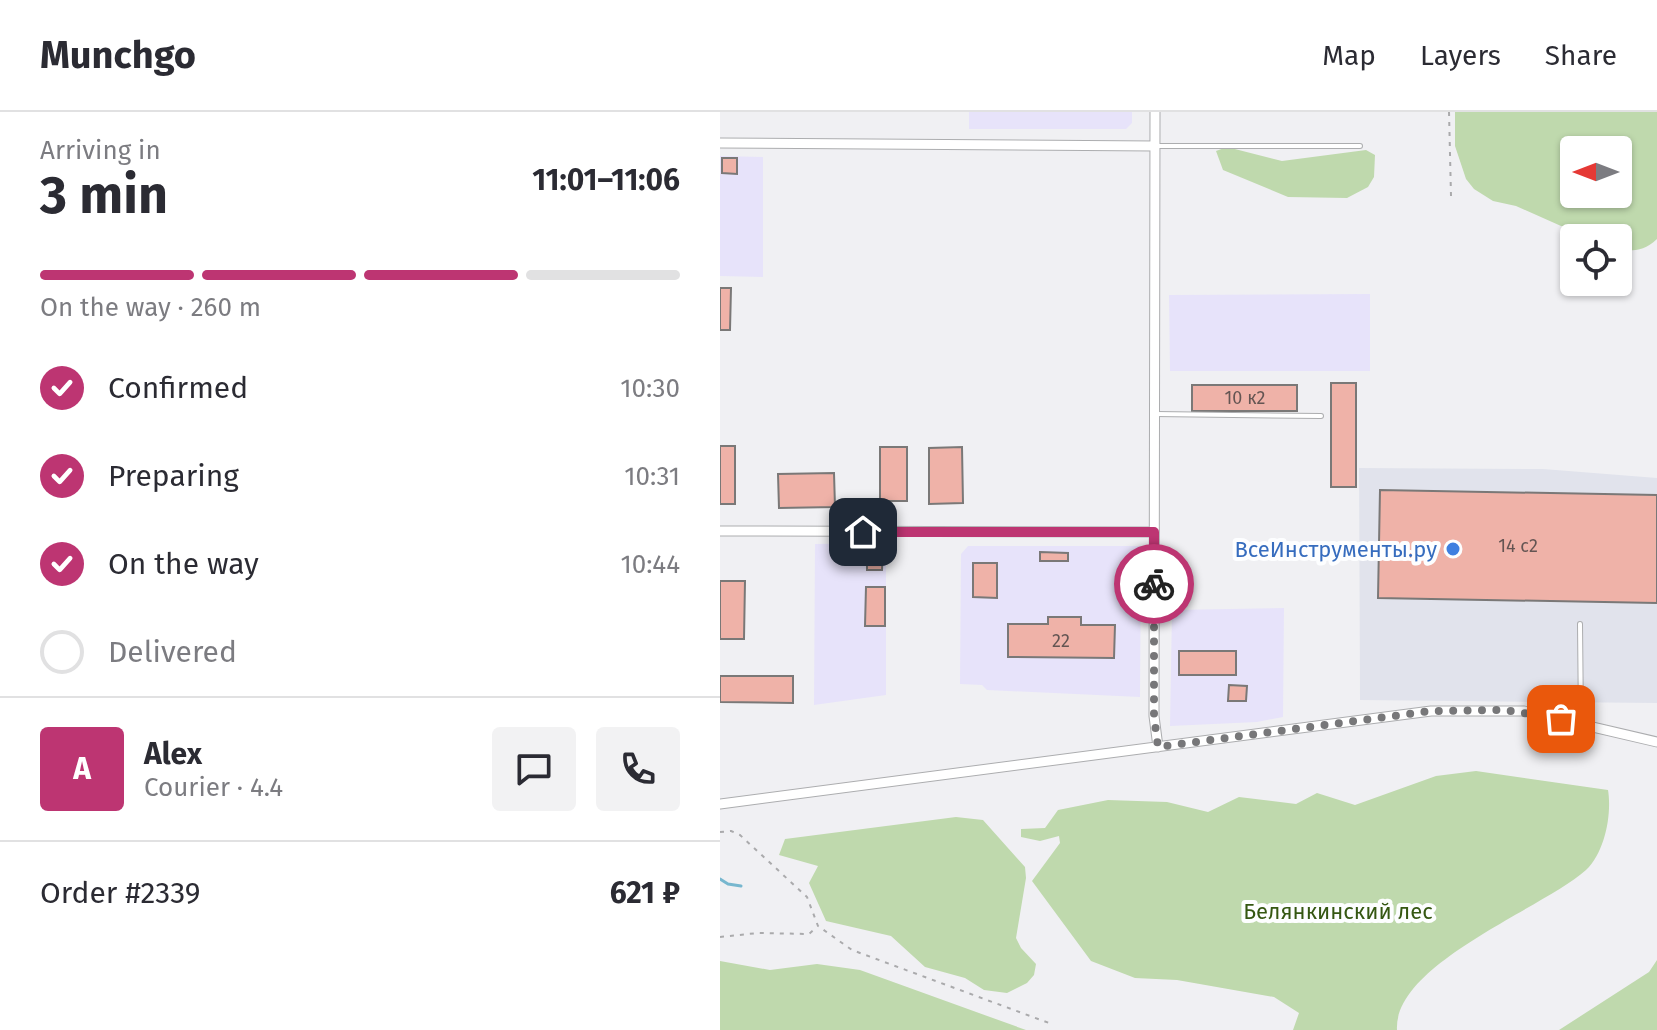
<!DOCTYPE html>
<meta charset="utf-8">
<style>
:root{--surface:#fff;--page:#f2f2f3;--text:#2b2b33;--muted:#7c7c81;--line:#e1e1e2;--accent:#bd3572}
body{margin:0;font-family:"Fira Sans",sans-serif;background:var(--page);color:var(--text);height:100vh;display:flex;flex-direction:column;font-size:30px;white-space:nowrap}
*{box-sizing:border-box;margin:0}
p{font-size:26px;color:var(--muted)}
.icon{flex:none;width:44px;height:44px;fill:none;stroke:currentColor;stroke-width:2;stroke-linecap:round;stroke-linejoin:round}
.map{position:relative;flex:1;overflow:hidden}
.drawer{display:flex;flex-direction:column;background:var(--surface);width:720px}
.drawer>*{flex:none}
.needle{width:52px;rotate:270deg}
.tools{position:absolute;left:840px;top:24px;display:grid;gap:16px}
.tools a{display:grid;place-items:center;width:72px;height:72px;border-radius:8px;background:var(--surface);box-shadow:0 2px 6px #0004;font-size:40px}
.pin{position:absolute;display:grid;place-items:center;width:68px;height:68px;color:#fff;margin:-34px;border-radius:16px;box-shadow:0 4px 12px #0006}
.courier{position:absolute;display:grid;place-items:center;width:80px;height:80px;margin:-40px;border:6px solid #bd3572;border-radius:50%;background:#fff;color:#222;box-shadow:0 2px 10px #0007}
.overview em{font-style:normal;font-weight:700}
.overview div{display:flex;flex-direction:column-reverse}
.overview{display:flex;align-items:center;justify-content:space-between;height:136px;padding:0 40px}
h1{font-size:52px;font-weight:700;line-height:60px}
.bar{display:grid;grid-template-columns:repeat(4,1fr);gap:12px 8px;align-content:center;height:96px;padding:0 40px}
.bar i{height:10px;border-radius:6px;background:var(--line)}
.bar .current{background:var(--accent)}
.bar p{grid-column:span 4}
.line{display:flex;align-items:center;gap:20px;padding:0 40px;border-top:2px solid var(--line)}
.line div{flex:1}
.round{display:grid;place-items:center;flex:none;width:84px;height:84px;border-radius:8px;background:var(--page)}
ol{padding:0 40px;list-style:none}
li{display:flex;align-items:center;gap:24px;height:88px}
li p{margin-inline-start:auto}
li .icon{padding:8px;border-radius:50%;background:var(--accent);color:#fff;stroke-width:4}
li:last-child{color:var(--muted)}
li i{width:44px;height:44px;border:4px solid var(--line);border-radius:50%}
header{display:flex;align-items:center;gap:48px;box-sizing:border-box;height:112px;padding:0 40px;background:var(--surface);border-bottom:2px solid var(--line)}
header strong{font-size:38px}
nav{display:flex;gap:44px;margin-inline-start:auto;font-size:28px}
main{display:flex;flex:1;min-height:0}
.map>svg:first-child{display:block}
</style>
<header>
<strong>Munchgo</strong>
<nav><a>Map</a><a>Layers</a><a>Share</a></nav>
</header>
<main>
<section class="drawer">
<div class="overview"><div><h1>3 min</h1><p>Arriving in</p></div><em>11:01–11:06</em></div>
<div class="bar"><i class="current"></i><i class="current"></i><i class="current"></i><i></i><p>On the way · 260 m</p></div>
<ol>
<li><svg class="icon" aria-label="check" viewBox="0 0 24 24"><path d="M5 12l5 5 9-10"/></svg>Confirmed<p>10:30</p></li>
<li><svg class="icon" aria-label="check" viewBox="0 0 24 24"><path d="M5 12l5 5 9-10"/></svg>Preparing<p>10:31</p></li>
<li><svg class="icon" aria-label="check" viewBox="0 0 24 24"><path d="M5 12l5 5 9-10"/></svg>On the way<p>10:44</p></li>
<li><i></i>Delivered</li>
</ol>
<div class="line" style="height:144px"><b class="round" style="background:var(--accent);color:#fff">A</b><div><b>Alex</b><p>Courier · 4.4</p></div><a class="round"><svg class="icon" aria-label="chat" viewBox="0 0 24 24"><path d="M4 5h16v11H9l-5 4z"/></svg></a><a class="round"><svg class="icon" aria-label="phone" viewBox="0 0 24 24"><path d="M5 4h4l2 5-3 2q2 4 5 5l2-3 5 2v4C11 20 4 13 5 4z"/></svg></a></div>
<div class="line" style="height:104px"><div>Order #2339</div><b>621 ₽</b></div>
</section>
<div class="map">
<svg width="937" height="918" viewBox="0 0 937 918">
<rect width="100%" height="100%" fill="#f0f0f3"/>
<!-- built -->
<path fill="#e1e3ec" d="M639,356L823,357L937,366V591L640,588Z"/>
<!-- industrial -->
<path fill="#e7e3fa" d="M249,0H412V11L406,17H249Z
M0,44L43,45V165L0,164Z
M650,182V259H450L449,183Z
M166,431V583L94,593L95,432Z
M248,434H421L420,585L267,578L262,573L240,572L241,442Z
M564,496L563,605L537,610L450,614L452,498Z"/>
<!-- green -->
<path fill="#bfd9ad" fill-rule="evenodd" d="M735,0H937V127C924,139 915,139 898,138V126H868L796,94L773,89L754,77L746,67L735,34ZM854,38H898V82H854Z
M507,35L562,49L646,38L655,43L654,65L648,75L627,86L568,85L503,58L496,39Z
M756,659L888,678C892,702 885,740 866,758C822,797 673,852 677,918H573L579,901L554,885L457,868L415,866L371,849L312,769L340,731L339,724L320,729L301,725V717L325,716L338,698L388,688L447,690L488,700L519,685L576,692L597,681L635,693L716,664Z
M236,705L263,708L305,755L306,766L296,826L301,836L316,852L314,863L307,871L287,881L264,878L245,866L205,855L171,824L106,809L89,771L98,754L59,743L65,727Z
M937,848V918H839L929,860Z
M0,849L50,858L97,852L140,858L306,918H0Z"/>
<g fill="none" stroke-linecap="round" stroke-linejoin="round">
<!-- stream -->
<path stroke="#77b7cf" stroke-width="3" d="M0,767L8,772L21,774"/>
</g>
<!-- building -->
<path fill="#efb2a8" stroke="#7a7877" stroke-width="2" d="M2,46H17V62L2,61Z
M0,176H11L10,218H0Z
M611,271H636V375H611Z
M472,273H577V299H472Z
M0,334H15V392H0Z
M160,335H187V389H160Z
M242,335L243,391L209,392V336Z
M114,361L115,395L59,396L58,362Z
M660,378L937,383V491L658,486Z
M147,434L163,435L162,458H147Z
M320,440L348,441V449H320Z
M253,451H277V486L253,485Z
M0,469H25L24,527H0Z
M146,475H165V514H145Z
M328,505H361V513H395L394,546L288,545V512H328Z
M459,539H516V563H459Z
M0,564H73V591L0,590Z
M509,573L527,574L526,589H508Z"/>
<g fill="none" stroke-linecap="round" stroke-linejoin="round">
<!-- lane casing -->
<g stroke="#acadaf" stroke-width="6">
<path id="lane" d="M435,34H640
M435,302L601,304
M860,512L861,610"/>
</g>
<!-- street casing -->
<g stroke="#acadaf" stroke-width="11">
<path id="street" d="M435,0L434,604L438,635
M0,31L435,34
M0,419L434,420
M0,692L711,599H804L937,630"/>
</g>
<!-- path -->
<path stroke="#aaaaac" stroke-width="2" stroke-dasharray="4 6" stroke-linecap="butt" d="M729,0L731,84
M0,720L11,719L20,723L87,785L98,814L132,838L329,911
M0,825L38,821L89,822L97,815"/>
<!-- lane -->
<use href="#lane" stroke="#fff" stroke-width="4"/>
<!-- street -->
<use href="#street" stroke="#fff" stroke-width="9"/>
</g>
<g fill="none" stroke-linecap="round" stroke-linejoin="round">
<!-- done -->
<path stroke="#777779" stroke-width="8" stroke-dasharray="0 14.4" d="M434,472V604L438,635L711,599L785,598L841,607"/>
<!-- route -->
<path stroke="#bd3572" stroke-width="10" d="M143,420H434V472"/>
</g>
<!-- markers -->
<circle fill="#3f7fe0" stroke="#fdfeff" stroke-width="3" cx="733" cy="437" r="8"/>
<g text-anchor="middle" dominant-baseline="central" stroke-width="8" stroke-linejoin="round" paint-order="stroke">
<!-- number labels -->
<g font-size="18" fill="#645553">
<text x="525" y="286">10 к2</text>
<text x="798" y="434">14 с2</text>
<text x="341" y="529">22</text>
</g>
<!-- shop labels -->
<g font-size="22" fill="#366cbe" stroke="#fdfeff" text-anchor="end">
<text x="717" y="437">ВсеИнструменты.ру</text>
</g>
<!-- park labels -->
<g font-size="22" fill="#355712" stroke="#fdfeff">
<text x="618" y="799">Белянкинский лес</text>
</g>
</g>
</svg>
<div class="tools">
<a><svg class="needle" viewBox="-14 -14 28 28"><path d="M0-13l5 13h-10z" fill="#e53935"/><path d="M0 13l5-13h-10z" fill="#7c7c81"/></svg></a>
<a><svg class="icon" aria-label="locate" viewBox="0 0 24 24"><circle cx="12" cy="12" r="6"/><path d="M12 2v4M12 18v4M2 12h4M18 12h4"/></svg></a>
</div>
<div class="pin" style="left:841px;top:607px;background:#ea580c"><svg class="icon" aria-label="bag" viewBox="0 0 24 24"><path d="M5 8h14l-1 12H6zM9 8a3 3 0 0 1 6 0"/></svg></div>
<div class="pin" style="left:143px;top:420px;background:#1f2937"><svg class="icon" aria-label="home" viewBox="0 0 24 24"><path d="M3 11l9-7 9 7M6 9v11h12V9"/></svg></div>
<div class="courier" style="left:434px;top:472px"><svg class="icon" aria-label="bike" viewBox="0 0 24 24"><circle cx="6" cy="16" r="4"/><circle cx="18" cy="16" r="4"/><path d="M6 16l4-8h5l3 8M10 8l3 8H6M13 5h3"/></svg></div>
</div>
</main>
